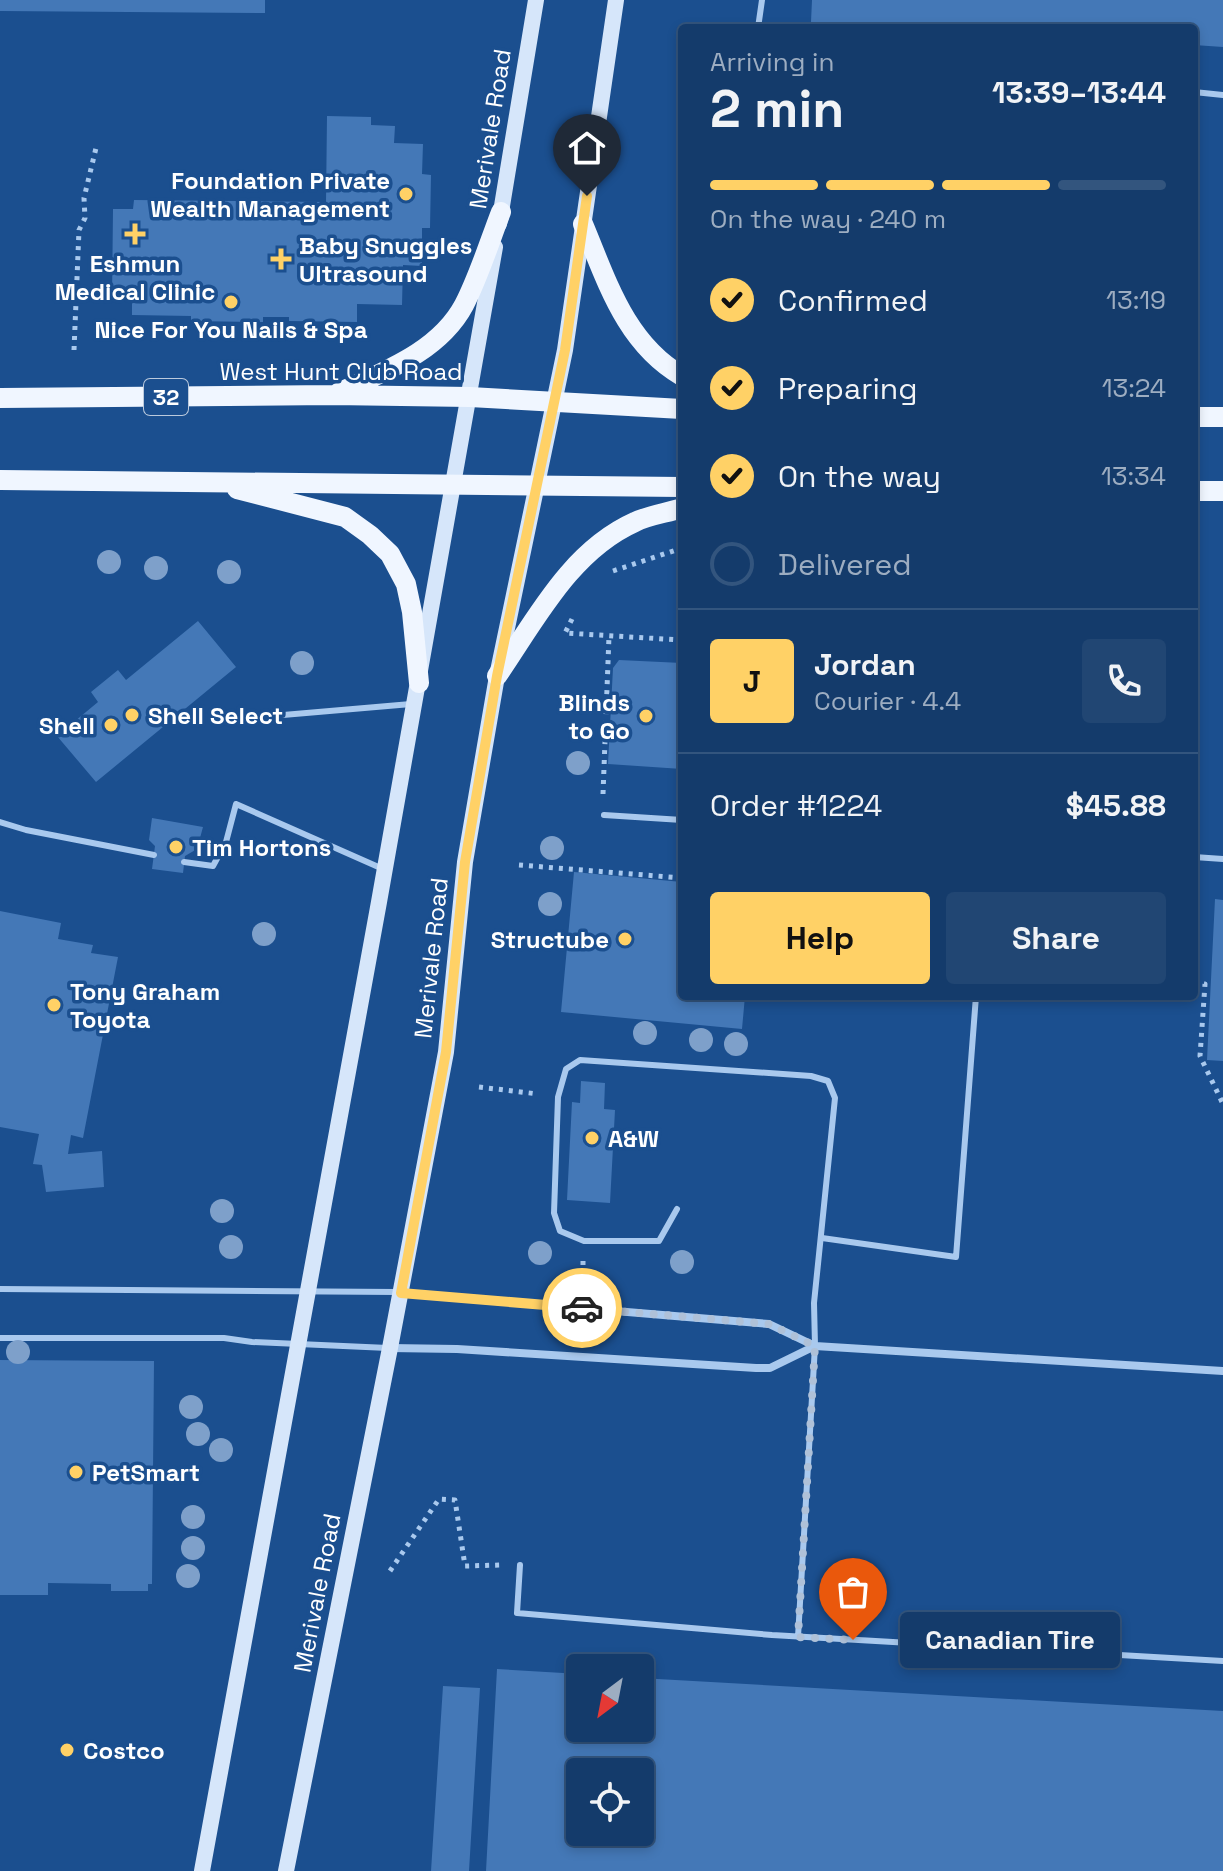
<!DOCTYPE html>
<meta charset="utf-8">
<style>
:root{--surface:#143b6b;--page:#214673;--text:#f1f3f6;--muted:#9dadc1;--line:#33557e;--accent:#ffd166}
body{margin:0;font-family:"Space Grotesk",sans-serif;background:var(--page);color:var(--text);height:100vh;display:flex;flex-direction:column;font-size:30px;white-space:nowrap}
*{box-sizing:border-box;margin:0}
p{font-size:26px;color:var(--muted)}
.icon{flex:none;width:44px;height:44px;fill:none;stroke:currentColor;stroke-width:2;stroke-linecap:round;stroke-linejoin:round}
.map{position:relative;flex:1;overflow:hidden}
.drawer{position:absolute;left:678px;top:24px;width:520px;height:976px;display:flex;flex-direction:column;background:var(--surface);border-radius:8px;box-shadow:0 4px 12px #0003,0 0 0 2px var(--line)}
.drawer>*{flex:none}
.needle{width:52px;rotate:212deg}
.buttons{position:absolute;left:566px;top:1654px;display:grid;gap:16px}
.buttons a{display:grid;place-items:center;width:88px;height:88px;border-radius:8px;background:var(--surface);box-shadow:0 4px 12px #0003,0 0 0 2px var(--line);font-size:40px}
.pin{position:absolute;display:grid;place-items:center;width:68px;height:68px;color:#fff;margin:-82px -34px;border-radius:50% 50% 50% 0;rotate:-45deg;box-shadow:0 0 8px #0007}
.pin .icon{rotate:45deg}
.courier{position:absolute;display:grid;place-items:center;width:80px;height:80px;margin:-40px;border:6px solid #ffd166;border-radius:50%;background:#fff;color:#222;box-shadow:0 2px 10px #0007}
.bubble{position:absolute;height:56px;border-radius:8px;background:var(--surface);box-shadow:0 4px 12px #0003,0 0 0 2px var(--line);font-size:26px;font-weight:600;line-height:56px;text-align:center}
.summary em{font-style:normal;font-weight:600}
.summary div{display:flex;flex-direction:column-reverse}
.summary{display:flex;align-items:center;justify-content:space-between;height:136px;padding:0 32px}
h1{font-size:52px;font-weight:600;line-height:60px}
.bar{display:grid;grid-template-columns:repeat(4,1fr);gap:12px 8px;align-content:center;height:96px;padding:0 32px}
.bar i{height:10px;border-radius:6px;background:var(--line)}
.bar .selected{background:var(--accent)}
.bar p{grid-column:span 4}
.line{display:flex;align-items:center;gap:20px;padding:0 32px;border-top:2px solid var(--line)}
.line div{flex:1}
.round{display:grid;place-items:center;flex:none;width:84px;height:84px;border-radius:8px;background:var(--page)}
ol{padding:0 32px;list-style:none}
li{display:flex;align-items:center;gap:24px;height:88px}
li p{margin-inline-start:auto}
li .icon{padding:8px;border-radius:50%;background:var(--accent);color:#111;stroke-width:4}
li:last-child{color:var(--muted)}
li i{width:44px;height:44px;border:4px solid var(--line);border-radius:50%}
.primary-button{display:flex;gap:16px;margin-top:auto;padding:16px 32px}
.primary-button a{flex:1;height:92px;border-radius:8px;background:var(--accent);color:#111;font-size:32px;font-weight:600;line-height:92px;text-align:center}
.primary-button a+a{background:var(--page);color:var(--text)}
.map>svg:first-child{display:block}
</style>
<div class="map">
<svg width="1223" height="1871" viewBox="0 0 1223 1871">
<rect width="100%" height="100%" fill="#1b4f8f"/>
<!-- building -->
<path fill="#4478b7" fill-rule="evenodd" d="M0,0H265V13L0,11Z
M812,0H1223V47L1194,45V28H889L811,22Z
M327,116L371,117V125L395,126L394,143L423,144L422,174L431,175L430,228H422V266L403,265L402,305L357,304V322L289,321V317H263V322L191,321V316L132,315V300H112L113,209H133L134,200L326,202Z
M198,621L236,667L96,782L57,736L98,702L91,692L118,670L126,680Z
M619,660L682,663V769L608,764L613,668Z
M152,818L203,827L197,849L185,856L183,873L152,869L155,846L149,840Z
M574,872L682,882V996H745L742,1029L561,1012Z
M1215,899L1223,900V1061L1207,1060Z
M0,911L61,923L58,939L93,945L91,953L118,957L83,1138L71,1135L68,1154L102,1151L104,1187L46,1192L42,1165L33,1164L39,1134L0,1127Z
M581,1081L605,1083L604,1109L615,1110L610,1203L567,1200L572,1102L580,1103Z
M0,1360L154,1361L152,1584H148V1591H111V1584L48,1583V1595H0Z
M497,1669L580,1674V1728H640V1678L1223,1711V1871H486ZM580,1772H640V1832H580Z
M443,1686L480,1688L469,1871H431Z"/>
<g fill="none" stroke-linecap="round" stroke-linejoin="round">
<!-- path -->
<path stroke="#a9c9ee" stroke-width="5" stroke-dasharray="4 6" stroke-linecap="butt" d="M74,350L79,230L85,218L84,198L96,148
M613,571L682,548L680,640H682
M572,619L565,633L680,640
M603,794L609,636
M519,865L682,878
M1194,983L1205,984L1200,1056L1223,1104
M479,1087L538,1094
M583,1275V1260
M390,1571L439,1499L455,1500L465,1566L501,1565"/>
<!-- lane -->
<path stroke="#a9c9ee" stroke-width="6" d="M758,28L762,0
M1194,92L1223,95
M249,718L411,704
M604,815L682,820
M0,822L26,830L154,855
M1194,857L1223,859
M184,862L213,866L226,842L236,804L383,869
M778,999V996
M677,1209L659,1241H584L560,1231L554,1213L558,1097L566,1069L580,1060L811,1076L828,1081L835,1098L814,1303L815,1346L798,1637
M822,1238L956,1257L976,996
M0,1289L397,1292
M0,1338H224L252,1342L388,1348
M520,1565L517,1613L772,1635L1223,1661"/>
<!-- street -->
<path stroke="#a9c9ee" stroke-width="8" d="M401,1293L769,1324L815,1346L1223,1371
M390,1348L457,1349L756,1368H770L815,1346"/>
<!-- secondary -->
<path stroke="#d6e6fa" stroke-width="16" d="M499,224L536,0
M202,1871L379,902L495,247
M286,1871L390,1348L446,1052L465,862L497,676L565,350L616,0"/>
<!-- primary -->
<path stroke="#f0f6ff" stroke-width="20" d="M583,224C607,281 625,343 682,376
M338,393C383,372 439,352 464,305C479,276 489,243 501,212
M0,398L333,395L470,397L682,409
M1194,417H1223
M0,480L682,487
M237,489L345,517L370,535L390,554L406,584L412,612L419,683
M1194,491H1223
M497,676C535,621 570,551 635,522C649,515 667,513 682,508"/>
</g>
<!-- trees -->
<g fill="#7ea0ca">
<circle cx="109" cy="562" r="12"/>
<circle cx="156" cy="568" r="12"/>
<circle cx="229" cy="572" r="12"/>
<circle cx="302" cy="663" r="12"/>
<circle cx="578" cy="763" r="12"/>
<circle cx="552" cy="848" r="12"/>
<circle cx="550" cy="904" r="12"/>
<circle cx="264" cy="934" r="12"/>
<circle cx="645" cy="1033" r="12"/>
<circle cx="701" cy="1040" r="12"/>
<circle cx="736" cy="1044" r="12"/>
<circle cx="222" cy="1211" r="12"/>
<circle cx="231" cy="1247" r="12"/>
<circle cx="540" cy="1253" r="12"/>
<circle cx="682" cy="1262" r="12"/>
<circle cx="18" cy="1352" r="12"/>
<circle cx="191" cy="1407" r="12"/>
<circle cx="198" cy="1434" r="12"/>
<circle cx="221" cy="1450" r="12"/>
<circle cx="193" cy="1517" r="12"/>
<circle cx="193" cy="1548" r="12"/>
<circle cx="188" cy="1576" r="12"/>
</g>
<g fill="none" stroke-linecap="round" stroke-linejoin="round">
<!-- done -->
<path stroke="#afc1d8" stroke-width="8" stroke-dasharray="0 14.4" d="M582,1308L769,1324L815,1346L798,1637L853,1640"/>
<!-- route -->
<path stroke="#ffd166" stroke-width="10" d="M582,1308L401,1293L446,1052L465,862L497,676L565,350L587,196"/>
</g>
<!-- markers -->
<g fill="#ffd166" stroke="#1b4f8f" stroke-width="3">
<circle cx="406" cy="194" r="8"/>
<path d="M131 222h8v8h8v8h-8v8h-8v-8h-8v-8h8z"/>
<path d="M277 247h8v8h8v8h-8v8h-8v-8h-8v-8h8z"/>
<circle cx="231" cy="302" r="8"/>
<circle cx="132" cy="715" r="8"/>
<circle cx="646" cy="716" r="8"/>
<circle cx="111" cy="725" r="8"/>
<circle cx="176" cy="847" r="8"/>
<circle cx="625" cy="939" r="8"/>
<circle cx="54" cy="1005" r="8"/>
<circle cx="592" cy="1138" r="8"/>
<circle cx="76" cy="1472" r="8"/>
<circle cx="67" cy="1750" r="8"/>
</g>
<g text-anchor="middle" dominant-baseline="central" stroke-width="7" stroke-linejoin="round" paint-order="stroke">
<!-- shield labels -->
<rect fill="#1b4f8f" stroke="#bbcadd" stroke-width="2" x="144" y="379" width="44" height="36" rx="6"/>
<g font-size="22" font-weight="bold" fill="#fff">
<text x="166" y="397">32</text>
</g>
<!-- street labels -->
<g font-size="24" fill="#fff" stroke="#1b4f8f">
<text transform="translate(490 129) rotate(-81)">Merivale Road</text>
<text x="341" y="371">West Hunt Club Road</text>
<text transform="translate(431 958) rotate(-84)">Merivale Road</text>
<text transform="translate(317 1593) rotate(-79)">Merivale Road</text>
</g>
<!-- poi labels -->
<g font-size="24" font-weight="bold" fill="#fff" stroke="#1b4f8f" text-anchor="start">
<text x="390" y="180" text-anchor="end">Foundation Private<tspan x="390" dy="28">Wealth Management</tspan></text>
<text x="299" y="245">Baby Snuggles<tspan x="299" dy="28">Ultrasound</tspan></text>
<text x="135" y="263" text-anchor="middle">Eshmun<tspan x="135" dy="28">Medical Clinic</tspan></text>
<text x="231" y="329" text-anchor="middle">Nice For You Nails &amp; Spa</text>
<text x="630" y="702" text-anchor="end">Blinds<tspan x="630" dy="28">to Go</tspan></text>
<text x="148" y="715">Shell Select</text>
<text x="95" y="725" text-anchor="end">Shell</text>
<text x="192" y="847">Tim Hortons</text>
<text x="609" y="939" text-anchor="end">Structube</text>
<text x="70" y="991">Tony Graham<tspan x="70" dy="28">Toyota</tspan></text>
<text x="608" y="1138">A&amp;W</text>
<text x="92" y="1472">PetSmart</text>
<text x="83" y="1750">Costco</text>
</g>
</g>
</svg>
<div class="buttons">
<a><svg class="needle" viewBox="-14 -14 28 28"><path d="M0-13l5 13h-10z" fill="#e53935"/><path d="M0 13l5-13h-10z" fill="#9dadc1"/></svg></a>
<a><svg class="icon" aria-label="locate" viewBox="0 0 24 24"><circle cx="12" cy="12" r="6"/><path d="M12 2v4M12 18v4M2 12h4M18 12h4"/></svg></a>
</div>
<div class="pin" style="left:853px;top:1640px;background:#ea580c"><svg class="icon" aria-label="bag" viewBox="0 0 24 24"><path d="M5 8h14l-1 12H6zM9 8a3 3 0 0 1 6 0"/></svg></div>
<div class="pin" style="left:587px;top:196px;background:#1f2937"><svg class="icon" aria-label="home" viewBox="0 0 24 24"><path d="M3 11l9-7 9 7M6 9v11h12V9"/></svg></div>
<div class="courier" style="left:582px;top:1308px"><svg class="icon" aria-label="car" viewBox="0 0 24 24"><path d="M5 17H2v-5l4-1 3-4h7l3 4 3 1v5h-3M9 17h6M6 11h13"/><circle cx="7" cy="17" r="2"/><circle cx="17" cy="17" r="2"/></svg></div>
<div class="bubble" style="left:900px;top:1612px;width:220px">Canadian Tire</div>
<section class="drawer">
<div class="summary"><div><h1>2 min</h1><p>Arriving in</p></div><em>13:39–13:44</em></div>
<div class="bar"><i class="selected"></i><i class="selected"></i><i class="selected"></i><i></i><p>On the way · 240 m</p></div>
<ol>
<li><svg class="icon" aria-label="check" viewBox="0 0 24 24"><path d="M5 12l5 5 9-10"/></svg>Confirmed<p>13:19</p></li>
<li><svg class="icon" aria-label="check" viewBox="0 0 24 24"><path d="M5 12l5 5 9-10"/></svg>Preparing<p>13:24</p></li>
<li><svg class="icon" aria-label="check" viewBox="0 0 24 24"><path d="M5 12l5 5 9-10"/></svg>On the way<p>13:34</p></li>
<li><i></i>Delivered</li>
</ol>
<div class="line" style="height:144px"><b class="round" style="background:var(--accent);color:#111">J</b><div><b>Jordan</b><p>Courier · 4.4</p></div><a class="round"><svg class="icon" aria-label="phone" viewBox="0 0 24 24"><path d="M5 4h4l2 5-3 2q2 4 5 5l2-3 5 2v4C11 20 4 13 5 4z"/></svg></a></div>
<div class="line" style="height:104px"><div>Order #1224</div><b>$45.88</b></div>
<div class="primary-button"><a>Help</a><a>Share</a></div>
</section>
</div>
